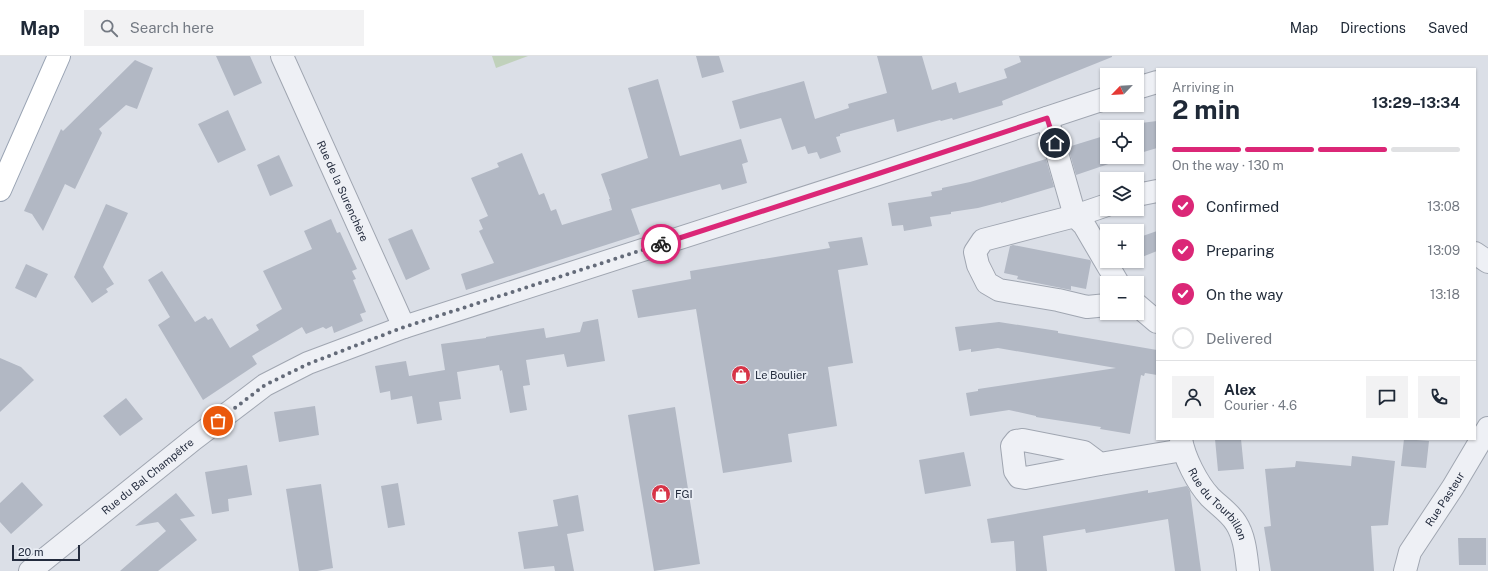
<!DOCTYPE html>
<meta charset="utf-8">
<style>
:root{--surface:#fff;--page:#f2f2f3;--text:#1f2937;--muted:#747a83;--line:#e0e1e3;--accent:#db2777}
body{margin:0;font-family:"Public Sans",sans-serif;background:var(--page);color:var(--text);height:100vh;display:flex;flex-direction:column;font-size:15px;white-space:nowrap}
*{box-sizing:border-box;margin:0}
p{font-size:13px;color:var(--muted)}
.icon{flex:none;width:22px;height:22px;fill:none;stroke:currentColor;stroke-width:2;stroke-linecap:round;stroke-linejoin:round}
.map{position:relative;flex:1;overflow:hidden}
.sheet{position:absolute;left:1156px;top:12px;width:320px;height:372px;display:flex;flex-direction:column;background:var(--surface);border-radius:0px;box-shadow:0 1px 3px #0004}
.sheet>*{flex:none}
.needle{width:26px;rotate:245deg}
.tools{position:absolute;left:1100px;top:12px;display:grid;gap:8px}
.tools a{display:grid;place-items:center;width:44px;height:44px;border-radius:0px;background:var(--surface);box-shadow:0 1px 3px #0004;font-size:20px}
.scale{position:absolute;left:12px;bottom:10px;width:68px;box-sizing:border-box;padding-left:4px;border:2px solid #242c3e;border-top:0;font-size:11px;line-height:14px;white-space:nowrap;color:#242c3e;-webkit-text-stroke:3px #eaeef5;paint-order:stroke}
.pin{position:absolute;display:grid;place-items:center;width:34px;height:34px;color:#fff;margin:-17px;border:2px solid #fff;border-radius:50%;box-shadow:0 1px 4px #0007}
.courier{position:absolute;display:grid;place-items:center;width:40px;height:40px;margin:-20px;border:3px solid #db2777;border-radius:50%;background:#fff;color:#222;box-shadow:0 1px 5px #0007}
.summary em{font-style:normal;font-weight:700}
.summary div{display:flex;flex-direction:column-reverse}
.summary{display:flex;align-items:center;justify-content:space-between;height:68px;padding:0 16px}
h1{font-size:26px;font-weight:700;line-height:30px}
.bar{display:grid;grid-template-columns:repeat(4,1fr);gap:6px 4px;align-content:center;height:48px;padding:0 16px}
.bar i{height:5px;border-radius:3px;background:var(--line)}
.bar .active{background:var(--accent)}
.bar p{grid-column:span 4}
.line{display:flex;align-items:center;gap:10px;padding:0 16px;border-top:1px solid var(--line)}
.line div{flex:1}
.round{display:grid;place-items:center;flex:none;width:42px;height:42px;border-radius:0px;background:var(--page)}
ol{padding:0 16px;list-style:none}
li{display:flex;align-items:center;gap:12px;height:44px}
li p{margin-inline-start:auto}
li .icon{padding:4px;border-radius:50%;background:var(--accent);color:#fff;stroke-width:4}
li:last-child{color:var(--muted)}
li i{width:22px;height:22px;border:2px solid var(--line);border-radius:50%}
header{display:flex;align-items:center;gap:24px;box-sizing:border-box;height:56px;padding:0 20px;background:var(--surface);border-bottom:1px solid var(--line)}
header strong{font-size:19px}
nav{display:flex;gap:22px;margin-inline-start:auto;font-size:14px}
.search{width:280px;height:36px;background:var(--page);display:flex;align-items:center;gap:10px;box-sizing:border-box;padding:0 14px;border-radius:0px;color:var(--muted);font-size:15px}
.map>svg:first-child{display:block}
</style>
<header>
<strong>Map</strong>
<div class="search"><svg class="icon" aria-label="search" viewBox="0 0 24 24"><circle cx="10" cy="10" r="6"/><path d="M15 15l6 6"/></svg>Search here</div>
<nav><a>Map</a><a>Directions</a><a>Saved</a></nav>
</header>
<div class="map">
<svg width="1488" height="515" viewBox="0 0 1488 515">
<rect width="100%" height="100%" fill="#dbdfe7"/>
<!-- green -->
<path fill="#c0d1bb" d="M492,0H528L496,12Z"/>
<!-- building -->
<path fill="#b2b8c4" d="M216,0H250L262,27L234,40Z
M696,0H719L724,16L702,22Z
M877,0H922L932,34L956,26L959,37L1007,22L1004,13L1021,6L1019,0H1112V1L1002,45L1003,49L953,64L952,62L941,65L940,64L897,76L894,63L840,78V80L836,81L841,96L820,103L817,96L808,98L805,90L792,94L781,62L740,73L732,45L804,25L815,63L849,52L848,48L887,37Z
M135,4L153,12L137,53L126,49L99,73L102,77L75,133L65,128L43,175L32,158L24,155L61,73L63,75Z
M658,23L680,100L741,83L748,106L742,108L747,127L722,134L720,128L631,153L640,178L466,234L461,218L494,207L479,175L483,173L479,164L488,160L471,122L499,111L497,107L522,97L539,139L544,137L551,155L556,153L562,169L612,154L609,143H610L601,118L648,102L628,32Z
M228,54L246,94L218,107L198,68Z
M1157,65V92L1137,98V71H1130L1141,67Z
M1107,79V101H1129L1076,119L1068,91Z
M279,99L293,130L270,140L257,109Z
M1046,103L1054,131L1001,147V146L978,152L951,156V158L930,161L932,170L904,175L903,169L892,170L888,147L932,140L931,136L942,134V132L970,126Z
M106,148L128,157L103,211L114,228L106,233L108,236L92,247L74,221Z
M331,163L337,177L340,176L357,213L352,215L356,223L353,224L366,256L360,258L363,265L334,277L332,270L326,273L323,271L306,278L302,271L252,300L257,308L203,344L158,269L170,261L148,224L162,215L195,266L205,260L208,264L212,262L230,292L259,274L256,269L282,253L263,215L312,193L304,175Z
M412,173L430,213L406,224L388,183Z
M1157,175V195L1137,203V182Z
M862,181L868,209L838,214L853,307L828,311L837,370L788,378L792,406L723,417L696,253L638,262L632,234L691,223L690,215L830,192L828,186Z
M1013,189L1090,204L1091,206L1086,233L1071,230V234L1017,223L1018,220L1004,217L1010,190Z
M26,208L48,218L36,242L15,232Z
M598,263L605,305L567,311L564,298L526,304L530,329L523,330L527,354L510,357L502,314L500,315L499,309L457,316L461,343L439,346L442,364L417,368L412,340L391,344L390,335L380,337L375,310L406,305L409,320L445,314L441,288L486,282V281L544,272L546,282L580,276L583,266Z
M999,266L1058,275V277L1157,294V319L1145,317L1144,320L1141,319L1130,378L1100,373L1101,371L1036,361V360L1009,354L970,360L966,337L978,335V333L1116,312L998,292L971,296V293L959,295L955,271Z
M0,302L21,311L34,324L0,356Z
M126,342L143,363L120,380L103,360Z
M315,350L319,379L279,386L274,356Z
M675,351L700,508L654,515L628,359Z
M1215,383H1241L1244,413L1218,415Z
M1404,383L1429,385L1426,412L1401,410Z
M964,396L971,430L925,438L919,404Z
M1352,400L1395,405L1388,469L1371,470L1374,515H1271L1264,471L1271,470L1265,413L1295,411L1296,405L1351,410Z
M247,409L252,439L228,443L229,455L212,458L205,416Z
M22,426L43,449L11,478L0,466V447Z
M398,427L405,469L388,472L381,430Z
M321,428L333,512L317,515H299L286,433Z
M1187,430L1190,435L1201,515H1175L1168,463L1086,477L1085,473L1043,480L1047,515H1016L1014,485L991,487L987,463L1148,434V437Z
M176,437L195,460L180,463L197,484L158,515H120L166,475L158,466L135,470Z
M578,439L584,475L567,478L574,515H555L554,510L524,513L518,476L558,470L553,444Z
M1458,482H1486V509H1459Z"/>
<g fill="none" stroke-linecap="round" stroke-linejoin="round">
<!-- minor casing -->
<g stroke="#a0a6b1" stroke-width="24">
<g id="minor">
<path id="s1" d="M282,0L404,271"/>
<path d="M1137,32L1157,26"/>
<path d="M1047,62L1075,160L1084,169L1118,227"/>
<path d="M1137,139L1157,135"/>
<path d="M1107,149L1075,160L983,184L975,196L978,209L987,227L999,234L1058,244L1087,251L1107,249"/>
<path d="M1475,197L1488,206"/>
<path d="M1137,249L1157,266"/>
<path id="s2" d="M1181,383C1184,401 1197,427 1210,441C1218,449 1230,457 1236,467C1245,481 1246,499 1248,515"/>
<path d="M1100,408L1084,396L1023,384L1016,385L1012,390L1015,415L1019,421L1025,422L1100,408L1183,394"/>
<path id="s3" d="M30,515L194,383L265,329L308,307L404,271L875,119L1107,42"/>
<path id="s4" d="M1405,515L1410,496L1453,431L1488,372"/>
</g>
</g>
<!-- major casing -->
<g stroke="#99a3b3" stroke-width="24">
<path id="major" d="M0,134L59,0"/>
</g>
<!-- minor -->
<use href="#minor" stroke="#eef0f5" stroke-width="22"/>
<!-- major -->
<use href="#major" stroke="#fff" stroke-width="22"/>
</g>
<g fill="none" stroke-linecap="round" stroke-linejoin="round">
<!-- done -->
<path stroke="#646b79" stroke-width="4" stroke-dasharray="0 7.2" d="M218,365L265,329L308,308L404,271L661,188"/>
<!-- route -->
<path stroke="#db2777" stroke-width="5" d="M661,188L874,119L1047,62L1055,87"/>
</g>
<!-- icons -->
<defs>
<g id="shop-disc" transform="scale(1)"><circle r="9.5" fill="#d73447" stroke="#eaeef5"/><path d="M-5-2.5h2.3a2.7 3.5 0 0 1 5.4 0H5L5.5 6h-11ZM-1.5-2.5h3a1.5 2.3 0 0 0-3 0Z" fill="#fff"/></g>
</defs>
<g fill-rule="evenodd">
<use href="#shop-disc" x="741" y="319"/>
<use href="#shop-disc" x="661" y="438"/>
</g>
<g text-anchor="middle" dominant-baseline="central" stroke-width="4" stroke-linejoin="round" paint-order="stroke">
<!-- street labels -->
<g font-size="11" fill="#242c3e" stroke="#eaeef5">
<text stroke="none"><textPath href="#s1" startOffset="148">Rue de la Surenchère</textPath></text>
<text stroke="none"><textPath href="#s3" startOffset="151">Rue du Bal Champêtre</textPath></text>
<text stroke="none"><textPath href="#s4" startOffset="83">Rue Pasteur</textPath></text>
<text stroke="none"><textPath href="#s2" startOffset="76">Rue du Tourbillon</textPath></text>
</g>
<!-- poi labels -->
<g font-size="11" fill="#242c3e" stroke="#eaeef5" text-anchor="start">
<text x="755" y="319">Le Boulier</text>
<text x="675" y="438">FGI</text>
</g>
</g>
</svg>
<div class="tools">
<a><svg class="needle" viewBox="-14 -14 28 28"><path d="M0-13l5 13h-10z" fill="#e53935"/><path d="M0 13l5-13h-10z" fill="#747a83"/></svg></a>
<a><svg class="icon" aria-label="locate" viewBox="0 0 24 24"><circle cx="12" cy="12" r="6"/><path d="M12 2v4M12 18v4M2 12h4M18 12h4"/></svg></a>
<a><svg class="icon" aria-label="layers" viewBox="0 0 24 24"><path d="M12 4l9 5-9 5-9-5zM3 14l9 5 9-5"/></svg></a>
<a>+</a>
<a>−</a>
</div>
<div class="scale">20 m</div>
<div class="pin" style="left:218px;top:365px;background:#ea580c"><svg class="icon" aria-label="bag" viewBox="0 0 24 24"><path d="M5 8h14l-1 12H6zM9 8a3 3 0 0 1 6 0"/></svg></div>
<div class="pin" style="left:1055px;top:87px;background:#1f2937"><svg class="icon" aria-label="home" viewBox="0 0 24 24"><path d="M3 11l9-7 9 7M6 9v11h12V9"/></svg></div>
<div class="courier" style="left:661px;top:188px"><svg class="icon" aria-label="bike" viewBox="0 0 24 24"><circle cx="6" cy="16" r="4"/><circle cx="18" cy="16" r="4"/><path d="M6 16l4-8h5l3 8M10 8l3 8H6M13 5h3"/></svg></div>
<section class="sheet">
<div class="summary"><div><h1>2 min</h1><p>Arriving in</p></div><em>13:29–13:34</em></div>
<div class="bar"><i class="active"></i><i class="active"></i><i class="active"></i><i></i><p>On the way · 130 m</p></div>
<ol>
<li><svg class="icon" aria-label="check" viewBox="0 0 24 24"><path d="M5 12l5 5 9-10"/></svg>Confirmed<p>13:08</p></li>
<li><svg class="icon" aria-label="check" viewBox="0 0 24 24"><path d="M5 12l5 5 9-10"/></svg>Preparing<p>13:09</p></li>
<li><svg class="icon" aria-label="check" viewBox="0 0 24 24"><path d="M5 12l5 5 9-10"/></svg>On the way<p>13:18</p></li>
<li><i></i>Delivered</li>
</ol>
<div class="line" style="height:72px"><a class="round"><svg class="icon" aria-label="person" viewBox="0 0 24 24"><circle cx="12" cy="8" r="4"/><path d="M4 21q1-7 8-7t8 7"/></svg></a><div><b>Alex</b><p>Courier · 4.6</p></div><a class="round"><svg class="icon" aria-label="chat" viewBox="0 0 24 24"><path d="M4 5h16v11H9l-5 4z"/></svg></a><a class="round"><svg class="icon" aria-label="phone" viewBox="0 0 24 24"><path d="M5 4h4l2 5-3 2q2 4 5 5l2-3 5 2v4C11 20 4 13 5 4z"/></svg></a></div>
</section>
</div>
